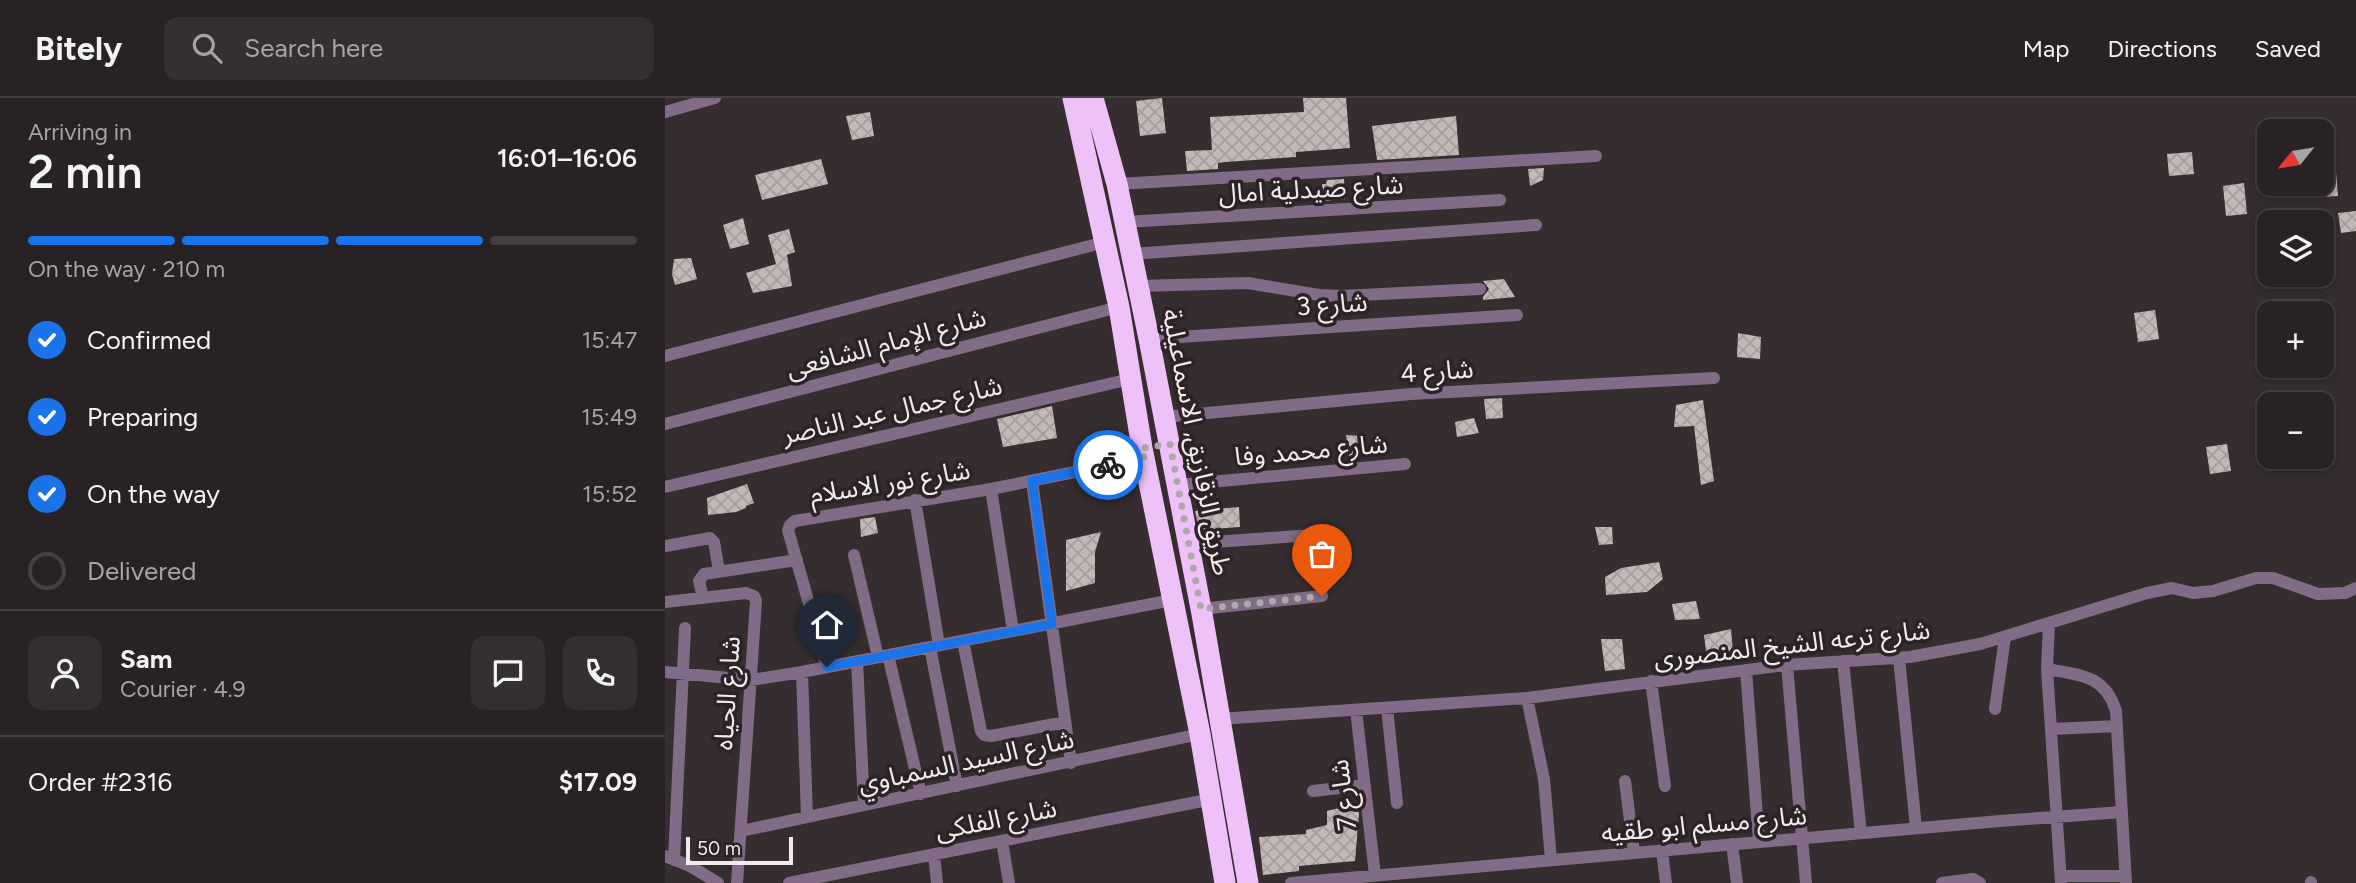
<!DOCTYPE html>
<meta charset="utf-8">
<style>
:root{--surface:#282224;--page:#342f31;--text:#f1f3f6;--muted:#a5a4a6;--line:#443f41;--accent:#1a73e8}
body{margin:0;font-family:Figtree,"Noto Sans Arabic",sans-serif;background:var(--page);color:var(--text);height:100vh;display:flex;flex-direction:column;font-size:26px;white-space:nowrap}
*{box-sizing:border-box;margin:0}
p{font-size:23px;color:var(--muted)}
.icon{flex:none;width:38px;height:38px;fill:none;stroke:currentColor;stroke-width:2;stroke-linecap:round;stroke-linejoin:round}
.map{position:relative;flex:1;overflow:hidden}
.drawer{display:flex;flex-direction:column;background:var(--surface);width:665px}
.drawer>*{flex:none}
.needle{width:46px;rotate:240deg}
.controls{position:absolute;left:1592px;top:21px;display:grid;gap:14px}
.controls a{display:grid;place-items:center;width:77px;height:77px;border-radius:14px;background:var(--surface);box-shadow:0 4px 10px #0003,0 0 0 2px var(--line);font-size:35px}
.scale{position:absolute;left:21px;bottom:18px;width:107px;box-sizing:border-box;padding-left:7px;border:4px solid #f1ebed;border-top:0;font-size:19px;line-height:24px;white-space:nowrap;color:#f1ebed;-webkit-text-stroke:5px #2b2326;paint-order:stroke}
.pin{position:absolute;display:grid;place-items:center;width:60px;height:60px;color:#fff;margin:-72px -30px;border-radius:50% 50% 50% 0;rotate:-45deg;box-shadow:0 0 7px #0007}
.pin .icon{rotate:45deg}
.courier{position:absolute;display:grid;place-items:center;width:70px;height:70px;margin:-35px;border:5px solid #1a73e8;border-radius:50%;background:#fff;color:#222;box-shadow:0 2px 9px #0007}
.summary em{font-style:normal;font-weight:600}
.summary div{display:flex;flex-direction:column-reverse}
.summary{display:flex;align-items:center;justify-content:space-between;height:119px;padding:0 28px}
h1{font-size:46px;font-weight:600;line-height:52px}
.bar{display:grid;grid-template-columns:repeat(4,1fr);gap:10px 7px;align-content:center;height:84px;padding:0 28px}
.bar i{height:9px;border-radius:5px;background:var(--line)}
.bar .selected{background:var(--accent)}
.bar p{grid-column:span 4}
.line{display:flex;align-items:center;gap:18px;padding:0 28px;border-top:2px solid var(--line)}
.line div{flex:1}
.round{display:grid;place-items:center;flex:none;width:74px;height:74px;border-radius:14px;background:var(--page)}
ol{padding:0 28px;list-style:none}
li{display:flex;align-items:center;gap:21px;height:77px}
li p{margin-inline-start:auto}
li .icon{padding:7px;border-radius:50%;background:var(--accent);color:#fff;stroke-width:4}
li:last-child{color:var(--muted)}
li i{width:38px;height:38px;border:4px solid var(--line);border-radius:50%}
header{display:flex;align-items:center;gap:42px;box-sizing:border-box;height:98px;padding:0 35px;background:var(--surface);border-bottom:2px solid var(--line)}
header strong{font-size:33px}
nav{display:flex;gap:38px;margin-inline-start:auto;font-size:24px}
.search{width:490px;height:63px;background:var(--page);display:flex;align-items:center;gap:18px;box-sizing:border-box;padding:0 24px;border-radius:14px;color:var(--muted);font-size:26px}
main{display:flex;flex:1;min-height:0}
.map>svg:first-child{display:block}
</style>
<header>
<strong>Bitely</strong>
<div class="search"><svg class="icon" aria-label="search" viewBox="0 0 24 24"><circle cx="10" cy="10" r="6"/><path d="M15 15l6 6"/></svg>Search here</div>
<nav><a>Map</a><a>Directions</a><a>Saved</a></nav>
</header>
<main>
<section class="drawer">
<div class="summary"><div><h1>2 min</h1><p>Arriving in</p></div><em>16:01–16:06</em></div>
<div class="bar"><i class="selected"></i><i class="selected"></i><i class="selected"></i><i></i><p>On the way · 210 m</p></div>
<ol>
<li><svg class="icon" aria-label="check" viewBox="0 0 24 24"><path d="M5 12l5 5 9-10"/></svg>Confirmed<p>15:47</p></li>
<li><svg class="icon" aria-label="check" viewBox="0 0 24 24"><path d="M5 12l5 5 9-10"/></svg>Preparing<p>15:49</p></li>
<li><svg class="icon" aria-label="check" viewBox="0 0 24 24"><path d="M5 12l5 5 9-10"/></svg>On the way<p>15:52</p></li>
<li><i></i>Delivered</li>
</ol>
<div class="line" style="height:126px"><a class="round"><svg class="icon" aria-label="person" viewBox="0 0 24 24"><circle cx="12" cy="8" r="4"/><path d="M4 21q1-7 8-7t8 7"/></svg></a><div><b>Sam</b><p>Courier · 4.9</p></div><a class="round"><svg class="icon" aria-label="chat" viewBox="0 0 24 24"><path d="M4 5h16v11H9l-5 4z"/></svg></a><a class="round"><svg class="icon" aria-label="phone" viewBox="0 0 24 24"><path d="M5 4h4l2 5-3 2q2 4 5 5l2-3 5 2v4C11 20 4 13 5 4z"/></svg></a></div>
<div class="line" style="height:91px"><div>Order #2316</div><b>$17.09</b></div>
</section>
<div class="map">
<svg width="1691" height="785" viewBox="0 0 1691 785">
<defs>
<pattern id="building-cross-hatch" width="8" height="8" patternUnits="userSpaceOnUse" patternTransform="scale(1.75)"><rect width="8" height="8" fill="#c4b8b7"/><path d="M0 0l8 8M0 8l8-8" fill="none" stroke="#a59c9b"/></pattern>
</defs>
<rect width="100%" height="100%" fill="#352d30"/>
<!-- building -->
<path fill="url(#building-cross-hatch)" d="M497,0L501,35L475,38L471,3Z
M638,0H681L685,50L631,54V59L560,64L553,65V71L522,73L520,53L547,52L545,19L639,14Z
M205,14L209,38L187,42L181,18Z
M791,18L794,57L712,62L707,28Z
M1527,54L1529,76L1504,78L1502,56Z
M156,61L163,86L97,102L90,77Z
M879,70L878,82L865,88L863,71Z
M1671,74L1673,98L1642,100L1641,86H1657V75Z
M679,81L680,101L659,103L657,86H661L662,82Z
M1579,85L1582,116L1561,118L1558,88Z
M1691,113V133L1676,135L1673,115Z
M78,120L84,146L65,151L58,127Z
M124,131L130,154L122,157L127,188L88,195L81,175L111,166L103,137Z
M26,160L32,181L10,187L7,176L9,161Z
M839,181L850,199L818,202V199L824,191L818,183Z
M1490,212L1494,241L1473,244L1469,215Z
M1073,235L1096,239L1095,261L1072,259Z
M837,300L838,320L821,321L819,301Z
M1038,302L1049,383L1036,387L1029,328L1009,329L1011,307Z
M387,308L392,340L338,349L332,321Z
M809,320L814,335L792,339L790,324Z
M681,337L699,338L703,355L684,358Z
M1562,346L1566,373L1545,376L1541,349Z
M82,386L89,405L81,408V410L71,414L43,417L42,400Z
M574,409L575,429L534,432L530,413Z
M210,419L213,435L196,439L195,421Z
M930,429H947L948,446L934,447Z
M436,434L430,454V485L401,493V442Z
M994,464L998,481L982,494L941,497L940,479L956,470Z
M1031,503L1035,521L1010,522L1007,506Z
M1066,531L1068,554L1042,561L1039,537Z
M936,541H957L960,571L940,573Z
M691,706L694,716L690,763L634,768V773L598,777L594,739L641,736V732L662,727V713Z"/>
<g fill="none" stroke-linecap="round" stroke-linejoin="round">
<!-- street -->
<path stroke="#816b86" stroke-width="12" d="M0,14L50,0
M452,86L931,58
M460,124L835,102
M466,156L871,127
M473,188L583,185L654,197L677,198L815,191
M484,241L852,217
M0,258L440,144
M499,319L746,296L1049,280
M0,326L454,209
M367,383L406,665
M513,387L740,366
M0,389L465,281
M326,391L348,533
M250,402L274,547
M522,446L661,436
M0,448L45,440L49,444L54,473
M189,457L213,559
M38,500L34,483L39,476L132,462
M0,504L81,495L89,498L91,503L72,785
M536,511L657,498
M1384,525L1382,571L1396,785
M298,543L316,633L319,637L326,638L400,624
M265,549L292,688
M223,557L256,696
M1234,560L1251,730
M192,563L199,707
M1178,563L1196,735
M1122,567L1141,785
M162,569L123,432L125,427L130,423L326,391L479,360
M1382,571C1415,577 1440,577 1451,613L1461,785
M1081,572L1094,744
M0,574L86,582L137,574L507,502
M137,574L142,719
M986,583L1000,688
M862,600L879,681L886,762
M722,610L732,705
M1330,611L1340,539
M691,612L710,777
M554,621L862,600L1121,567L1245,559L1315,546L1482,495L1507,490L1528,495L1548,493L1591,480H1608L1653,496L1680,495L1691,490
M1386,631L1452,628
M960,683L969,755
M648,693L700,687
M76,733L535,636
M337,743L344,785
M1067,746L1072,785
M997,753L1001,785
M269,756L272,785
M0,758L25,768L53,785
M9,762L20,530
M1396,778H1460
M124,785L547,701
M626,785L1335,723L1457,714
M1277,785L1308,781L1315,785
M1646,785V784"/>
<!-- highway -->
<path stroke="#eec1f8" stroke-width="21" d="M408,0L454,209L477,350L535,636L560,785
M428,0L452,86L484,241L537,516L583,785"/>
</g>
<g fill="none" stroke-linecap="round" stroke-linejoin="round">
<!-- done -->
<path stroke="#afa8ab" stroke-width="7" stroke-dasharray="0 12.6" d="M443,367L479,360L477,350L505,346L536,511L657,498"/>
<!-- route -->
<path stroke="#1a73e8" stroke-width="9" d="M162,569L387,526L367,383L443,367"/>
</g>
<g text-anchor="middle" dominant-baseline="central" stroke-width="7" stroke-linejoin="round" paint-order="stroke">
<!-- street labels -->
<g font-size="26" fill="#f1ebed" stroke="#2b2326">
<text transform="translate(646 91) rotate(-3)">شارع صيدلية امال</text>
<text transform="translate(667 206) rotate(-4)">شارع 3</text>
<text transform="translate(221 245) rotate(-15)">شارع الإمام الشافعى</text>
<text transform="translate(772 273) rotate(-4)">شارع 4</text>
<text transform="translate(227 312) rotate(-13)">شارع جمال عبد الناصر</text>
<text transform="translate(532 344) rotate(79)">طريق الزقازيق, الاسماعيلية</text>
<text transform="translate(646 352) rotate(-5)">شارع محمد وفا</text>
<text transform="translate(225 384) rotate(-9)">شارع نور الاسلام</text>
<text transform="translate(1127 546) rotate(-6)">شارع ترعه الشيخ المنصورى</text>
<text transform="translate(62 595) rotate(-86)">شارع الحياه</text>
<text transform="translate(301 663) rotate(-12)">شارع السيد السمباوي</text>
<text transform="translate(678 697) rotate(-97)">شارع 7</text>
<text transform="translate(331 721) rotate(-11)">شارع الفلكى</text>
<text transform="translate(1039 726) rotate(-5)">شارع مسلم ابو طقيه</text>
</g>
</g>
</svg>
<div class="controls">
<a><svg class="needle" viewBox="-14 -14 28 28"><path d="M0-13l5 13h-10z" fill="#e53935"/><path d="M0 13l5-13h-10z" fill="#a5a4a6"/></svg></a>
<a><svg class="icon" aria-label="layers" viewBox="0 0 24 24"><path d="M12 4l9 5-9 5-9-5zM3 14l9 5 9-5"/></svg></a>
<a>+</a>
<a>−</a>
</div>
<div class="scale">50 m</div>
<div class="pin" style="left:657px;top:498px;background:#ea580c"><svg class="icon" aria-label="bag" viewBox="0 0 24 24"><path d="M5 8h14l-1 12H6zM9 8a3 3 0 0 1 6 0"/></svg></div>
<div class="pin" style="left:162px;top:569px;background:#1f2937"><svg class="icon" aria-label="home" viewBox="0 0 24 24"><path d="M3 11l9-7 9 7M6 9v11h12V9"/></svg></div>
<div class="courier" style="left:443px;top:367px"><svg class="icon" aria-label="bike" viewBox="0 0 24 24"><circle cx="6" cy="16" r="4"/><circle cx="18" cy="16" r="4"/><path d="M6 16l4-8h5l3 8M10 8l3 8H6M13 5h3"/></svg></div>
</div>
</main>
